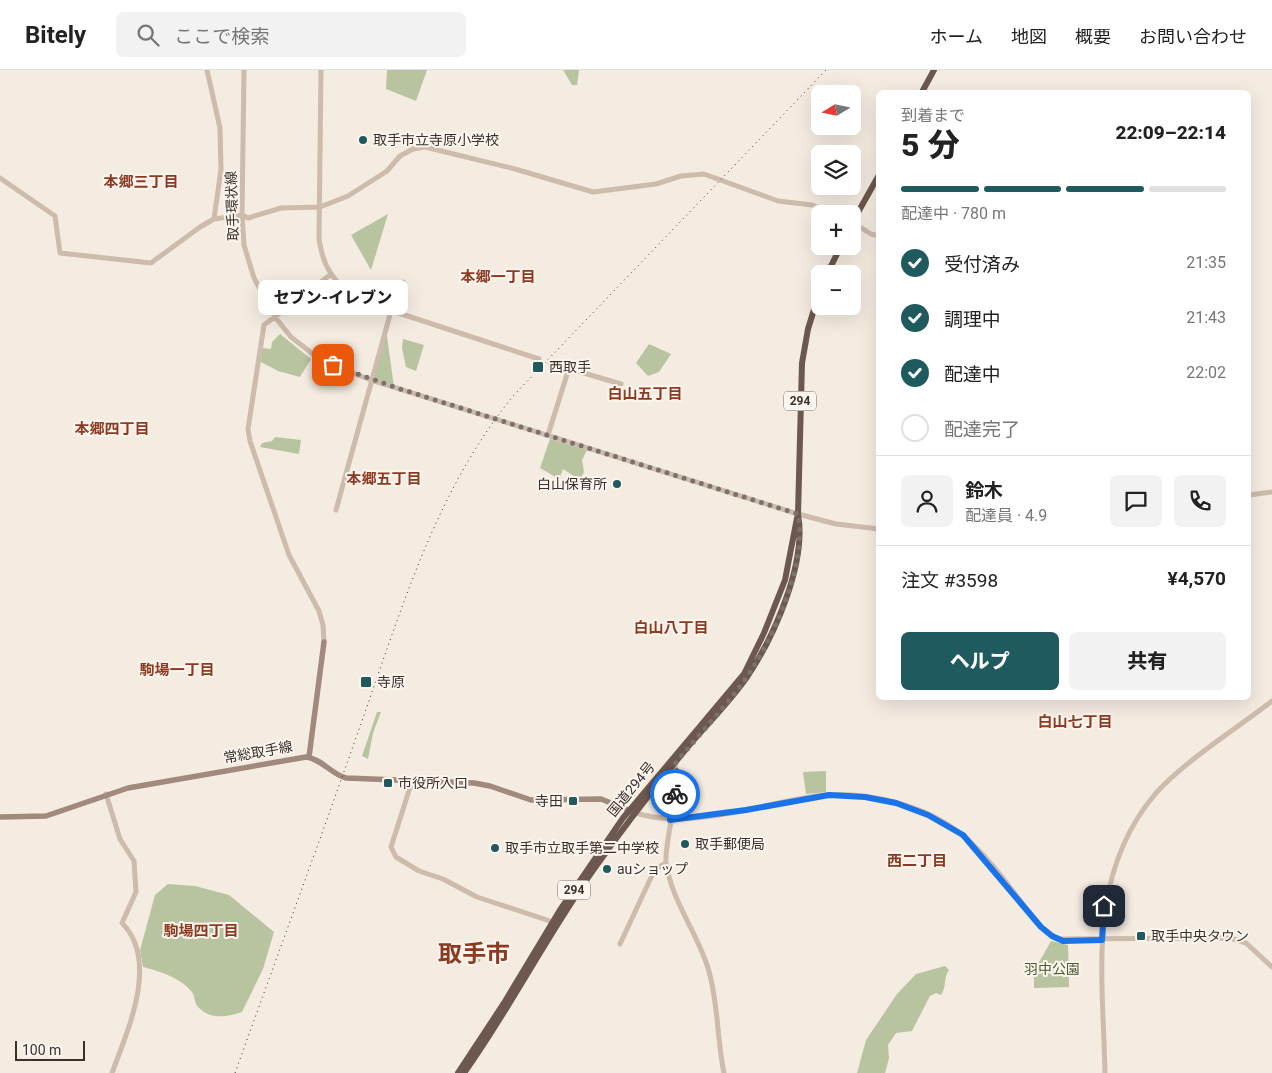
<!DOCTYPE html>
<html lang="ja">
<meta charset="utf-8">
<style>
:root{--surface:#fff;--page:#f2f2f2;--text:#222;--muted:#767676;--line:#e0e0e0;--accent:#1f5a5e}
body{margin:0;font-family:Roboto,"Noto Sans JP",sans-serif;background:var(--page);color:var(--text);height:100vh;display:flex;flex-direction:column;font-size:19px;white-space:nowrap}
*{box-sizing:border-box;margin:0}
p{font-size:16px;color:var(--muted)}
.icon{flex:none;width:28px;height:28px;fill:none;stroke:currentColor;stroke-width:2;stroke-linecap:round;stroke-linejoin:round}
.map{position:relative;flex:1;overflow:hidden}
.sheet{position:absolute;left:876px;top:20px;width:375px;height:610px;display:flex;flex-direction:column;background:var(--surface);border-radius:8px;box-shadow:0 5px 20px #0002}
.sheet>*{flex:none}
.needle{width:32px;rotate:260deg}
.fabs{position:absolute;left:811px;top:15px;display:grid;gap:10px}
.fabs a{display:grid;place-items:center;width:50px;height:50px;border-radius:8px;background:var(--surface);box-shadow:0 5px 20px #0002;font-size:25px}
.scale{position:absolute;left:15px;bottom:12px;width:70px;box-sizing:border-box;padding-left:5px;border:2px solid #3b302b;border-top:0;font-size:14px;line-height:18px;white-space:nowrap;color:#3b302b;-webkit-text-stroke:4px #fbf5ee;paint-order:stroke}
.pin{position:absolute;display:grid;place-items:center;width:42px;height:42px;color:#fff;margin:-21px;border-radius:10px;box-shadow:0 2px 8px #0006}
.courier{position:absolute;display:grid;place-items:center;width:50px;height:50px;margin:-25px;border:4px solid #1a73e8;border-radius:50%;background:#fff;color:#222;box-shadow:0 1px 6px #0007}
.bubble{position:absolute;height:35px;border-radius:8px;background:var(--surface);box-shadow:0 5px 20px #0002;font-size:16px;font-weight:800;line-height:35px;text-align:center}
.overview em{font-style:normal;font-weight:800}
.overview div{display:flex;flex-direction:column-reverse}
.overview{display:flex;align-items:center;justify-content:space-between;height:85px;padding:0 25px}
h1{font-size:32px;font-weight:800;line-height:38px}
.bar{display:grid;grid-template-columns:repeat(4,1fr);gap:8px 5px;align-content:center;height:60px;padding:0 25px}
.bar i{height:6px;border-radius:4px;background:var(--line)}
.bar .on{background:var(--accent)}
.bar p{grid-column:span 4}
.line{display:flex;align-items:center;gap:12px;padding:0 25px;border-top:1px solid var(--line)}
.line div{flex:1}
.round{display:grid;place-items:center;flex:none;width:52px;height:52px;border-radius:8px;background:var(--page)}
ol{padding:0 25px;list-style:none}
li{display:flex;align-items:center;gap:15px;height:55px}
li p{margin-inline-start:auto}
li .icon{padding:5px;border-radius:50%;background:var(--accent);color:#fff;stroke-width:4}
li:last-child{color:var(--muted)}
li i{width:28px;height:28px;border:2px solid var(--line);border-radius:50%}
.primary-button{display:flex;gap:10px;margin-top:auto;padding:10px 25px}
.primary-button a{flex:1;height:58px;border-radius:8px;background:var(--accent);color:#fff;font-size:20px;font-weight:800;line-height:58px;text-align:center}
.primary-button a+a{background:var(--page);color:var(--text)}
header{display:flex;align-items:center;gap:30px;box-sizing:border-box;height:70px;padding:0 25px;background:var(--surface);border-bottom:1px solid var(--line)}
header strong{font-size:24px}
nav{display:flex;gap:28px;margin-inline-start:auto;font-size:18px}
.search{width:350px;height:45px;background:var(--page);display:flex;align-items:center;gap:12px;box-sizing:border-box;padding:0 18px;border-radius:8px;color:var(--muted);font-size:19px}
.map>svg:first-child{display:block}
</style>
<header>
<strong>Bitely</strong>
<div class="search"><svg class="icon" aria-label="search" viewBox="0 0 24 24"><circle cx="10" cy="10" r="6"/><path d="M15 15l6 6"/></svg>ここで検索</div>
<nav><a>ホーム</a><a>地図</a><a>概要</a><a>お問い合わせ</a></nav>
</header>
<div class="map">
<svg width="1272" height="1003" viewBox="0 0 1272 1003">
<rect width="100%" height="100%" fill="#f4ebe1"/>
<!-- green -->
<path fill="#b8c4a0" d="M387,0H427L416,31L386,19Z
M563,0H579L577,15H572Z
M388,144L371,200L351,165Z
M386,259L394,317L371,310Z
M280,264L311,289L300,307L278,301L261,292L262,278L271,279L272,272Z
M403,269L424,275L416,301L406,297L402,278Z
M649,274L671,284L659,302L648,306L636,293Z
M275,367L301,370L299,384L260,377L262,373L272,371Z
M550,369L587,380L582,390L584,402L580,410L563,399L559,409L540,398Z
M377,642H381L373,663L368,689L362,686Z
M826,701V722L806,724L803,702Z
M168,814L195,816L229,825L274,862L263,899L242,942C227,947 210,950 198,937C194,933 195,926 192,922C181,908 159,901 143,897L140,880L155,825Z
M1051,871L1068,875L1069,917L1034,918V901Z
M471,876L482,878L480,892L468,890Z
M945,896L949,900C943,908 947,917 941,925L936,923L930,926L912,961L896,963L888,975L889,988L885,1003H857L866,970L897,924L916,904Z"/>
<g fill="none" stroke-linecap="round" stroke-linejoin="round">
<!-- tertiary -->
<path stroke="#cdbbac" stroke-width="5" d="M207,0L220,58L221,99L214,149L242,145L248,148L281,138L320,137L348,126L387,101L400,86L413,79L425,77L515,99L593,122L656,114L681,106L704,104L778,131L812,135L834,144
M244,0L242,145L244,175L254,208L275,247L291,267L322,291L371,310L798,444L836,454L879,459
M321,0L319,168C322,196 335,215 359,230L539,289
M0,108L55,146L60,183L151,193L200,157L214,149
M852,152L871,164L879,166
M550,293L621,314
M548,365L569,298
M1249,425L1272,422
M336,440L391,241L403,212
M324,572L323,555L319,541L289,485L250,371L248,359L264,255L330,205
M674,695C684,707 664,771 666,792C671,830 697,862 708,898C718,929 717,970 724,1003
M412,711L391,777L396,787L419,801L443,809L477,827L556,853
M106,724L120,769L134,791L136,822L122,853C160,891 127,962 112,1003
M636,743C674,755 717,746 756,738C779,733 802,727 826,725C871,722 927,736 962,765C993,790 1016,827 1041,857L1057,869L1230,868L1246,873L1272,897
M620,874L655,799L666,793
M1105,1003C1103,904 1086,805 1156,723C1186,690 1236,659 1272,631"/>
<!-- secondary -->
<path stroke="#a18a7d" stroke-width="5.5" d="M309,687L324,572
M0,747L46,746L128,718L306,687C322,689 331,704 346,708L474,713L490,716L531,730L601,729L633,742"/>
<!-- trunk -->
<path stroke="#6c584f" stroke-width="6" d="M922,22L934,0
M852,153L879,105
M827,204L841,176
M458,1003L504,933L560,840L623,748L744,604L764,563L785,510L797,448
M464,1003C511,937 547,865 594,799C623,758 654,718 686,679C706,655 729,633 747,607C774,567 807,493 798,444L802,293L808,259L820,220"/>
<!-- rail -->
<path stroke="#3b302b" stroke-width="1" stroke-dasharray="1 4" stroke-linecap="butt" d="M235,1003C276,889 318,776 358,662C400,545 434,422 514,325L826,0"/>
</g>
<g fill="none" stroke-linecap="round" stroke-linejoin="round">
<!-- done -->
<path stroke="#7c716b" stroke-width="5" stroke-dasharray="0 9" d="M333,295L394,317L798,444C808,495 771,575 741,615C720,643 696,668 674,695L678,703L675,724"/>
<!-- route -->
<path stroke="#1a73e8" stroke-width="6" d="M675,724L670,750L746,740L829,725L865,727L896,733L928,745L963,765L1041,857L1052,866L1063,871L1102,870L1104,836"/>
</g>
<!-- markers -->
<g fill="#1f5a5e" stroke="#fbf5ee" stroke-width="2">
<circle cx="363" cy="70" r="5"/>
<rect x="532" y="291" width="12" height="12" rx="2.5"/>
<circle cx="617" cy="414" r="5"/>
<rect x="360" y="606" width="12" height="12" rx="2.5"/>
<rect x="383" y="708" width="10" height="10" rx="2.5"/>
<rect x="568" y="726" width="10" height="10" rx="2.5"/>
<circle cx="685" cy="774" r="5"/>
<circle cx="495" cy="778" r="5"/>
<circle cx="607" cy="799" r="5"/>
<rect x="1136" y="861" width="10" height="10" rx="2.5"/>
</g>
<g text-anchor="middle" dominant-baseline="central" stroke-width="4" stroke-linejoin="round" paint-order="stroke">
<!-- shield labels -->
<g fill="#fbf5ee" stroke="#756b66" stroke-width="1">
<rect x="784" y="321.5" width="32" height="19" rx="4"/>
<rect x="558" y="810.5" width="32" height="19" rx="4"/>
</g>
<g font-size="12" font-weight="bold" fill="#3b302b">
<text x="800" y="331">294</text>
<text x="574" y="820">294</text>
</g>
<!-- poi labels -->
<g font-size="14" fill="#3b302b" stroke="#fbf5ee" text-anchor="start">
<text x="373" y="70">取手市立寺原小学校</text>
<text x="549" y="297">西取手</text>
<text x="607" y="414" text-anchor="end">白山保育所</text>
<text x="377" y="612">寺原</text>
<text x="398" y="713">市役所入口</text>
<text x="563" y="731" text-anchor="end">寺田</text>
<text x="695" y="774">取手郵便局</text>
<text x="505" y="778">取手市立取手第二中学校</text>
<text x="617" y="799">auショップ</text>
<text x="1151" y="866">取手中央タウン</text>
</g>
<!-- street labels -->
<g font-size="14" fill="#3b302b" stroke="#fbf5ee">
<text transform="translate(232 136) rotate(-92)">取手環状線</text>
<text transform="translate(258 682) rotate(-10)">常総取手線</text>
<text transform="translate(631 719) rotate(-51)">国道294号</text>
</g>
<!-- park labels -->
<g font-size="14" fill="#4a5a2e" stroke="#fbf5ee">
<text x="1052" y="899">羽中公園</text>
</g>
<!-- neighbourhood labels -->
<g font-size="15" font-weight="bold" fill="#8c3b22" stroke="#fbf5ee">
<text x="141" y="112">本郷三丁目</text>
<text x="498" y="207">本郷一丁目</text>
<text x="645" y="324">白山五丁目</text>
<text x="112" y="359">本郷四丁目</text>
<text x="384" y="409">本郷五丁目</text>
<text x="671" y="558">白山八丁目</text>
<text x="177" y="600">駒場一丁目</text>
<text x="1075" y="652">白山七丁目</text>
<text x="917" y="791">西二丁目</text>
<text x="201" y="861">駒場四丁目</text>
</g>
<!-- town labels -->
<g font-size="24" font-weight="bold" fill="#8c3b22" stroke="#fbf5ee">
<text x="474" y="884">取手市</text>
</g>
</g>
</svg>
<div class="fabs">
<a><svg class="needle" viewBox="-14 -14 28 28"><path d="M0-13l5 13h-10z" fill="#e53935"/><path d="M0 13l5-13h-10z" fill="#767676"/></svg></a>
<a><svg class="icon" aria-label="layers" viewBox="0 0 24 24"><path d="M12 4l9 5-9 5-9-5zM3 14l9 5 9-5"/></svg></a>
<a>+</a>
<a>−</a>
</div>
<div class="scale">100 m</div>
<div class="pin" style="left:333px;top:295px;background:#ea580c"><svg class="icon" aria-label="bag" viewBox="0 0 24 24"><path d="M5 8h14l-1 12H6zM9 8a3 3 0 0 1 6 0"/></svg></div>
<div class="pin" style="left:1104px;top:836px;background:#1f2937"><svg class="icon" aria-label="home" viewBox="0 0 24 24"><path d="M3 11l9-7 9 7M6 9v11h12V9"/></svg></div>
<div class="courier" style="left:675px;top:724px"><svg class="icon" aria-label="bike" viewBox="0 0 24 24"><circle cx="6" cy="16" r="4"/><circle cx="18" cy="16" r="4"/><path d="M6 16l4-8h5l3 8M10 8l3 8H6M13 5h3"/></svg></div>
<div class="bubble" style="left:258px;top:210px;width:150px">セブン-イレブン</div>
<section class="sheet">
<div class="overview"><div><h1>5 分</h1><p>到着まで</p></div><em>22:09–22:14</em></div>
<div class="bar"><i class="on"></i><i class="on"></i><i class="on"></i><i></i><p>配達中 · 780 m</p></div>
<ol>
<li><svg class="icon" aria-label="check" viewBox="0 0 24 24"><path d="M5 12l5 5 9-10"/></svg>受付済み<p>21:35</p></li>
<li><svg class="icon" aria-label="check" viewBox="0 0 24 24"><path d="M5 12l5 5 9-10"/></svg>調理中<p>21:43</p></li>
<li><svg class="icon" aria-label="check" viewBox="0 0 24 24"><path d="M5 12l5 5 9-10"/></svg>配達中<p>22:02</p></li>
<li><i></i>配達完了</li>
</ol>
<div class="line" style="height:90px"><a class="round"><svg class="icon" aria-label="person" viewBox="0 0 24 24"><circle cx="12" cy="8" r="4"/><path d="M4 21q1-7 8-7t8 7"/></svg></a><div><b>鈴木</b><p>配達員 · 4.9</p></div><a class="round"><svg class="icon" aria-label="chat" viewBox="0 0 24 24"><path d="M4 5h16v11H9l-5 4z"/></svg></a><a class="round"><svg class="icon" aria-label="phone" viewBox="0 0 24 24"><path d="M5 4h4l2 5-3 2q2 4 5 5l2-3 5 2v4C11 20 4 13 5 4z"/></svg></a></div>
<div class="line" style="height:65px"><div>注文 #3598</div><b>¥4,570</b></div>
<div class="primary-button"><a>ヘルプ</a><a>共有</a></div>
</section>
</div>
